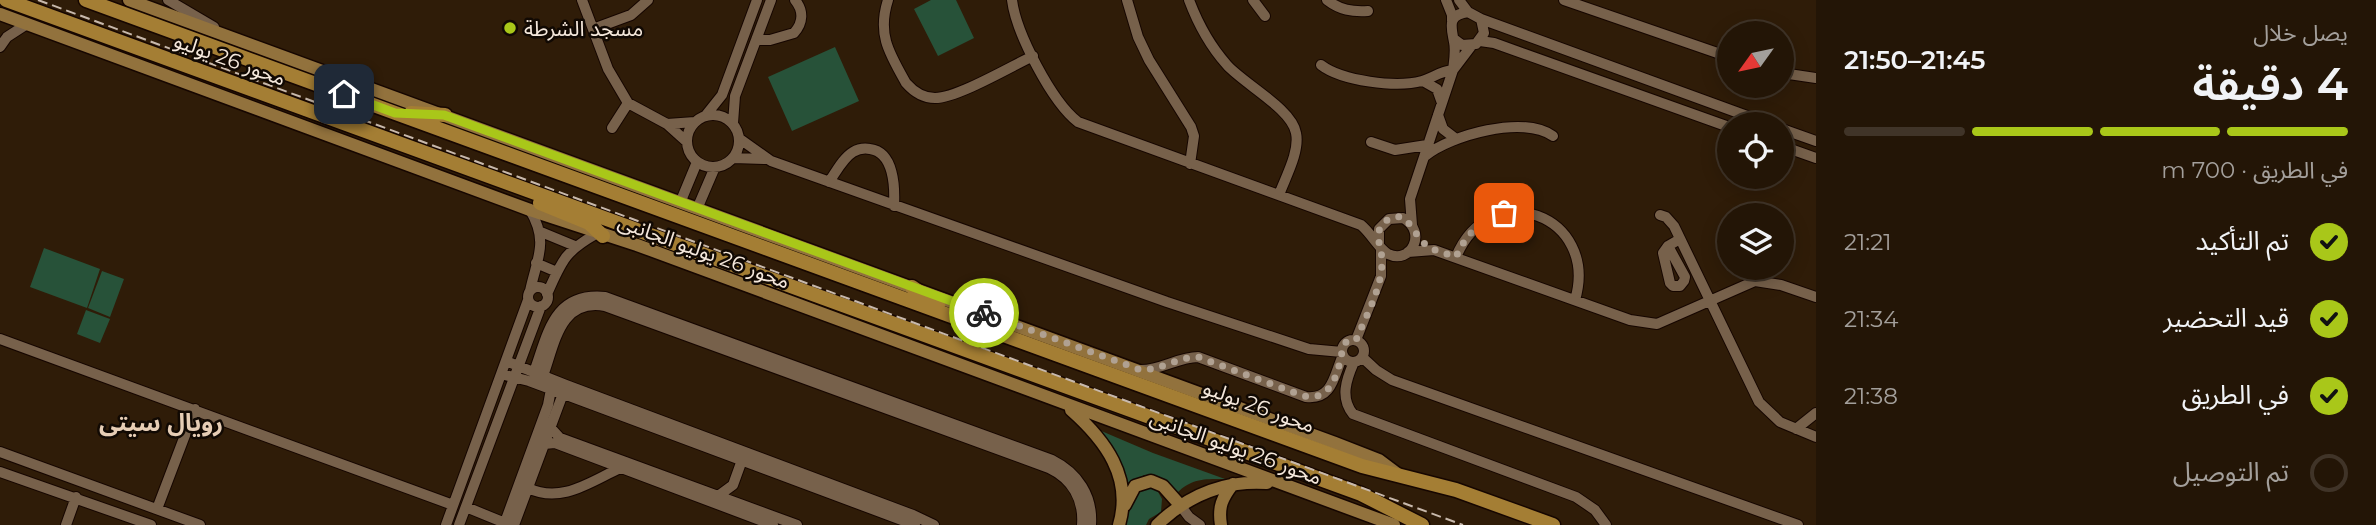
<!DOCTYPE html>
<html lang="ar">
<meta charset="utf-8">
<style>
:root{--surface:#231506;--page:#2f2214;--text:#f1f3f6;--muted:#a39f9b;--line:#403428;--accent:#a9c719}
body{margin:0;font-family:Montserrat,"Noto Sans Arabic",sans-serif;background:var(--page);color:var(--text);direction:rtl;height:100vh;display:flex;flex-direction:column;font-size:26px;white-space:nowrap}
*{box-sizing:border-box;margin:0}
p{font-size:23px;color:var(--muted)}
.icon{flex:none;width:38px;height:38px;fill:none;stroke:currentColor;stroke-width:2;stroke-linecap:round;stroke-linejoin:round}
.map{position:relative;flex:1;overflow:hidden;direction:ltr}
.sheet{display:flex;flex-direction:column;background:var(--surface);width:560px}
.sheet>*{flex:none}
.needle{width:46px;rotate:237deg}
.controls{position:absolute;left:1717px;top:21px;display:grid;gap:14px}
.controls a{display:grid;place-items:center;width:77px;height:77px;border-radius:50%;background:var(--surface);box-shadow:0 4px 18px #0003,0 0 0 2px var(--line);font-size:35px}
.pin{position:absolute;display:grid;place-items:center;width:60px;height:60px;color:#fff;margin:-30px;border-radius:14px;box-shadow:0 4px 10px #0006}
.courier{position:absolute;display:grid;place-items:center;width:70px;height:70px;margin:-35px;border:5px solid #a9c719;border-radius:50%;background:#fff;color:#222;box-shadow:0 2px 9px #0007}
.head em{font-style:normal;font-weight:600}
.head div{display:flex;flex-direction:column-reverse}
.head{display:flex;align-items:center;justify-content:space-between;height:119px;padding:0 28px}
h1{font-size:46px;font-weight:600;line-height:52px}
.bar{display:grid;grid-template-columns:repeat(4,1fr);gap:10px 7px;align-content:center;height:84px;padding:0 28px}
.bar i{height:9px;border-radius:5px;background:var(--line)}
.bar .on{background:var(--accent)}
.bar p{grid-column:span 4}
ol{padding:0 28px;list-style:none}
li{display:flex;align-items:center;gap:21px;height:77px}
li p{margin-inline-start:auto}
li .icon{padding:7px;border-radius:50%;background:var(--accent);color:#111;stroke-width:4}
li:last-child{color:var(--muted)}
li i{width:38px;height:38px;border:4px solid var(--line);border-radius:50%}
main{display:flex;flex:1;min-height:0}
.map>svg:first-child{display:block}
</style>
<main>
<section class="sheet">
<div class="head"><div><h1>4 دقيقة</h1><p>يصل خلال</p></div><em>21:45–21:50</em></div>
<div class="bar"><i class="on"></i><i class="on"></i><i class="on"></i><i></i><p>في الطريق · 700 m</p></div>
<ol>
<li><svg class="icon" aria-label="check" viewBox="0 0 24 24"><path d="M5 12l5 5 9-10"/></svg>تم التأكيد<p>21:21</p></li>
<li><svg class="icon" aria-label="check" viewBox="0 0 24 24"><path d="M5 12l5 5 9-10"/></svg>قيد التحضير<p>21:34</p></li>
<li><svg class="icon" aria-label="check" viewBox="0 0 24 24"><path d="M5 12l5 5 9-10"/></svg>في الطريق<p>21:38</p></li>
<li><i></i>تم التوصيل</li>
</ol>
</section>
<div class="map">
<svg width="1816" height="525" viewBox="0 0 1816 525">
<rect width="100%" height="100%" fill="#2f1c08"/>
<!-- green -->
<path fill="#275239" d="M931,0H956L974,38L938,56L914,9Z
M835,47L859,101L792,131L768,77Z
M44,248L100,269L87,308L30,287Z
M102,271L124,279L110,317L88,308Z
M86,310L110,319L100,343L77,334Z
M1099,430L1153,453L1225,479C1205,479 1192,478 1177,493L1156,477L1144,475L1126,489Z
M1146,487L1157,490L1162,499L1161,512L1149,519L1146,525H1124L1138,490Z"/>
<g fill="none" stroke-linecap="round" stroke-linejoin="round">
<!-- minor casing -->
<g stroke="#160600" stroke-width="12">
<path id="minor" d="M168,0L214,27
M582,0L608,69L628,103L667,124L687,142
M888,0C877,34 889,53 906,83C913,91 923,98 935,98C957,98 1010,67 1033,56
M1012,0C1016,33 1052,102 1078,122L1361,225C1371,233 1378,248 1388,254C1411,265 1428,232 1403,218L1389,219L1379,229V244
M1127,0L1138,37L1149,60L1191,127L1194,136L1190,164
M1189,0C1198,24 1210,46 1227,65C1244,84 1292,109 1296,133C1300,152 1285,178 1279,195
M1253,0L1265,16
M1327,0C1340,10 1352,12 1368,11
M1446,0L1452,15V21
M1459,0L1468,12
M1564,0L1729,57
M1481,19L1769,124
M593,29L631,15L648,0
M756,40H770L794,33C803,23 804,11 795,0
M1480,41L1494,43L1729,127
M0,47L7,37L27,24
M1321,65C1342,81 1396,88 1422,81C1433,78 1440,71 1453,70L1472,45
M1782,73L1816,78
M1423,81L1437,89L1442,103
M687 141a26 26 0 1 1 52 0a26 26 0 1 1-52 0Z
M706,115L722,95L757,0
M1438,115L1443,129L1456,139
M733,123L735,96L771,0
M667,124L695,122
M612,128L628,103
M1782,129L1816,141
M740,139L771,161L1167,302L1309,349L1342,352
M1371,142L1395,150L1427,145
M1782,146L1816,158
M1425,156C1451,135 1523,115 1553,136
M733,158L765,159
M829,182C836,172 843,158 853,152C858,149 864,148 870,149C894,152 895,187 894,206
M680,203L697,162
M697,209L715,167
M1660,215L1666,217L1674,226L1759,402L1780,422L1816,437
M1412,225L1410,199L1453,70C1454,61 1456,51 1454,42C1451,26 1447,15 1468,12L1481,19L1484,33L1476,44L1462,45L1454,39
M541,232L575,246
M1668,246L1685,277L1684,281L1680,286H1673L1670,283L1663,253L1668,246L1680,239
M1408,252L1434,250L1630,320L1657,324L1755,281L1781,285L1816,297
M1456,257C1490,175 1600,215 1575,300
M536,263L557,272
M528 297a10 10 0 1 1 20 0a10 10 0 1 1-20 0Z
M530,291C537,258 549,242 530,210
M547,294C562,261 564,252 596,234
M0,339L453,505
M1342 351a11 11 0 1 1 22 0a11 11 0 1 1-22 0Z
M1356,340L1381,276V248
M1362,357L1376,370L1392,380L1798,525
M506,361L566,385L913,515L934,525
M1354,362C1346,380 1340,398 1353,414L1576,497L1595,510L1606,525
M1141,370C1162,370 1178,357 1198,357L1306,397C1333,400 1334,375 1343,355
M534,372C548,334 553,292 605,297L1052,460C1078,473 1093,496 1091,525
M501,374L529,381L915,525
M543,376C555,343 560,298 605,306L1049,468C1072,479 1084,499 1082,525
M542,424L550,427L560,438L797,525
M1796,429L1816,413
M535,441L544,444L555,443L773,525
M0,452L200,525
M0,472L151,525
M528,488C561,504 590,482 620,468
M718,496L733,485L742,460
M1180,505L1189,517L1200,525
M466,507L505,523
M157,509L195,409
M66,525L76,497
M446,525L528,300
M459,525L541,306
M504,525L548,405L552,384
M514,525L564,391"/>
</g>
<!-- major casing -->
<g stroke="#160600" stroke-width="15">
<path id="major" d="M129,0L1335,443L1379,460L1399,475
M0,14L530,210L637,245L1394,525
M1071,410C1105,440 1133,477 1119,525
M1125,505L1135,486L1151,481L1163,486L1180,505
M1157,525C1188,495 1224,480 1267,483
M1221,525C1218,507 1222,498 1233,484"/>
</g>
<!-- highway casing -->
<g stroke="#160600" stroke-width="17">
<path id="highway" d="M6,0L1361,494L1422,525
M86,0L1362,466L1456,490L1553,525
M411,113L445,115
M540,203L589,223L603,236
M912,287L938,305"/>
</g>
<!-- minor -->
<use href="#minor" stroke="#77614b" stroke-width="10"/>
<!-- major -->
<use href="#major" stroke="#92723d" stroke-width="12"/>
<!-- highway -->
<use href="#highway" stroke="#a47e34" stroke-width="14"/>
<!-- rail -->
<path stroke="#c8b9ac" stroke-width="2" stroke-dasharray="10 5" stroke-linecap="butt" d="M38,0L1463,525"/>
</g>
<g fill="none" stroke-linecap="round" stroke-linejoin="round">
<!-- done -->
<path stroke="#b0a192" stroke-width="7" stroke-dasharray="0 12.6" d="M984,313L1141,370C1161,370 1178,357 1198,357L1301,395C1333,405 1339,369 1343,346L1347,341L1356,340C1366,316 1382,288 1382,261C1382,247 1374,237 1382,224C1406,203 1411,232 1425,244C1433,251 1445,253 1456,257C1466,234 1480,221 1504,213"/>
<!-- route -->
<path stroke="#a9c719" stroke-width="9" d="M344,94L395,113L444,115L984,313"/>
</g>
<!-- markers -->
<circle fill="#a9c719" stroke="#110903" stroke-width="2.5" cx="510" cy="28" r="7"/>
<g text-anchor="middle" dominant-baseline="central" stroke-width="5" stroke-linejoin="round" paint-order="stroke">
<!-- poi labels -->
<g font-size="21" fill="#f5e8dc" stroke="#110903" text-anchor="start">
<text x="524" y="28">مسجد الشرطة</text>
</g>
<!-- street labels -->
<g font-size="21" fill="#f5e8dc" stroke="#110903">
<text transform="translate(230 59) rotate(20)">محور 26 يوليو</text>
<text transform="translate(704 251) rotate(20)">محور 26 يوليو الجانبى</text>
<text transform="translate(1259 406) rotate(20)">محور 26 يوليو</text>
<text transform="translate(1236 447) rotate(20)">محور 26 يوليو الجانبى</text>
</g>
<!-- quarter labels -->
<g font-size="24" font-weight="bold" fill="#e6cdb5" stroke="#110903">
<text x="161" y="422">رويال سيتى</text>
</g>
</g>
</svg>
<div class="controls">
<a><svg class="needle" viewBox="-14 -14 28 28"><path d="M0-13l5 13h-10z" fill="#e53935"/><path d="M0 13l5-13h-10z" fill="#a39f9b"/></svg></a>
<a><svg class="icon" aria-label="locate" viewBox="0 0 24 24"><circle cx="12" cy="12" r="6"/><path d="M12 2v4M12 18v4M2 12h4M18 12h4"/></svg></a>
<a><svg class="icon" aria-label="layers" viewBox="0 0 24 24"><path d="M12 4l9 5-9 5-9-5zM3 14l9 5 9-5"/></svg></a>
</div>
<div class="pin" style="left:1504px;top:213px;background:#ea580c"><svg class="icon" aria-label="bag" viewBox="0 0 24 24"><path d="M5 8h14l-1 12H6zM9 8a3 3 0 0 1 6 0"/></svg></div>
<div class="pin" style="left:344px;top:94px;background:#1f2937"><svg class="icon" aria-label="home" viewBox="0 0 24 24"><path d="M3 11l9-7 9 7M6 9v11h12V9"/></svg></div>
<div class="courier" style="left:984px;top:313px"><svg class="icon" aria-label="bike" viewBox="0 0 24 24"><circle cx="6" cy="16" r="4"/><circle cx="18" cy="16" r="4"/><path d="M6 16l4-8h5l3 8M10 8l3 8H6M13 5h3"/></svg></div>
</div>
</main>
